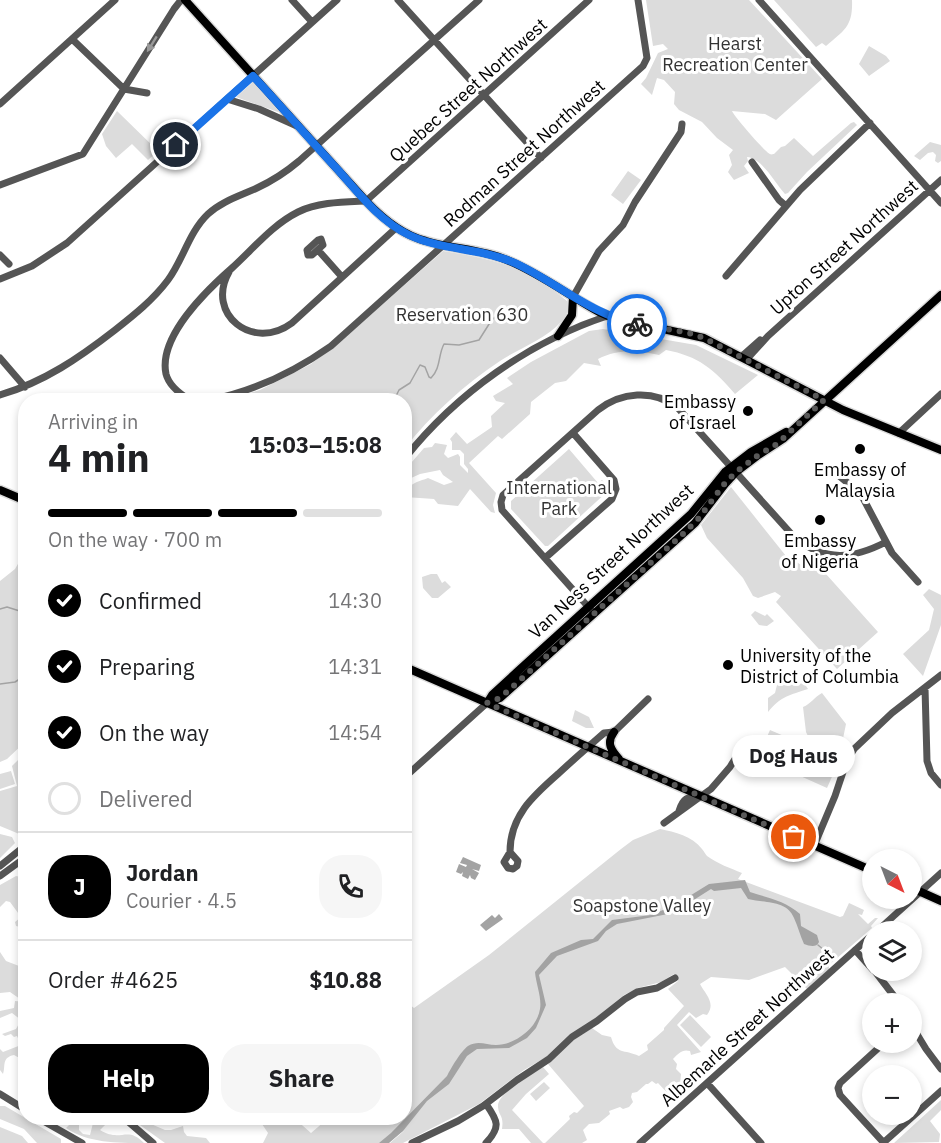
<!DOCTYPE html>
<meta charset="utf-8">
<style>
:root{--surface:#fff;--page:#f6f6f6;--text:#202124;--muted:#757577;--line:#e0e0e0;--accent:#000}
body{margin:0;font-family:"IBM Plex Sans",sans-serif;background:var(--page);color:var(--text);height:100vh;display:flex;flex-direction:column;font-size:22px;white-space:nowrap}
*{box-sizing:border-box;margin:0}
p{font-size:20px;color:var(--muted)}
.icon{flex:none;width:33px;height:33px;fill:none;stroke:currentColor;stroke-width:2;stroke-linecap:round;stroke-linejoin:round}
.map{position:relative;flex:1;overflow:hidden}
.sheet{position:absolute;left:18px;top:393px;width:394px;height:732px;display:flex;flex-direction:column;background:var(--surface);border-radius:24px;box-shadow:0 3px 9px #0003}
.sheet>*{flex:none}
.needle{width:39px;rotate:138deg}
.tools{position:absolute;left:862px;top:849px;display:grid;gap:12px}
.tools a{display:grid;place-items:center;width:60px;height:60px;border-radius:50%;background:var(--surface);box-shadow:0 3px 9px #0003;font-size:30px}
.pin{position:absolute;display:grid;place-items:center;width:51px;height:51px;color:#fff;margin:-26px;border:3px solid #fff;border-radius:50%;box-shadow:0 2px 6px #0007}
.courier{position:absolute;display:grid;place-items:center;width:60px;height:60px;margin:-30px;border:4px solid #1a73e8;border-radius:50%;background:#fff;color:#222;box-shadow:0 2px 8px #0007}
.bubble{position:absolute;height:42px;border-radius:21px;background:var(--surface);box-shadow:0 3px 9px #0003;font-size:20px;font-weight:700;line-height:42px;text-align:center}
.head em{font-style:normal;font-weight:700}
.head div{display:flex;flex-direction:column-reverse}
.head{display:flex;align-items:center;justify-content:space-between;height:102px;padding:0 30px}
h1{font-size:39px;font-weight:700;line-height:45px}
.bar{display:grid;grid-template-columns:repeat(4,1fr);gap:9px 6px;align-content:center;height:72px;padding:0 30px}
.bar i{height:8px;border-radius:4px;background:var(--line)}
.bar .active{background:var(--accent)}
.bar p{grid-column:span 4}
.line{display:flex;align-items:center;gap:15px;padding:0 30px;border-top:2px solid var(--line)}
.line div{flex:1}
.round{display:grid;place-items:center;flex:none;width:63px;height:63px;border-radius:24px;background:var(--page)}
ol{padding:0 30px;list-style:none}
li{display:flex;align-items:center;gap:18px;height:66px}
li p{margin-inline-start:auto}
li .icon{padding:6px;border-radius:50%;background:var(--accent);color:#fff;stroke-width:4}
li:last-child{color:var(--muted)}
li i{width:33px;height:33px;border:3px solid var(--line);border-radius:50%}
.primary-button{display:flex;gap:12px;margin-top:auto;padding:12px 30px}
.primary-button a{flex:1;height:69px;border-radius:24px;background:var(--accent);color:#fff;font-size:24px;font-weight:700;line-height:69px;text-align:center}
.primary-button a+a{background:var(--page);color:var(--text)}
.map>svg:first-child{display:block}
</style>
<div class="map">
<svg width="941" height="1143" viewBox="0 0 941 1143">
<rect width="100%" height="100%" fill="#fff"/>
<!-- green -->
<path fill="#dcdcdc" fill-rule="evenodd" d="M646,0H749L822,79L776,120L765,114L732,111C733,115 765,152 770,154C771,155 773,154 774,154L781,147L785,146L794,138L813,156L851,123L854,122L857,125L807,172L788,193L785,194C775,183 762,158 747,157L748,161L744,166L749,173L734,180L728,172L732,165L729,155L733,150L717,138L702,122L679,110L674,104L675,92L664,80L657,78L652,95L641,84L646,78L658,53L668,49L663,44L653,46Z
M774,0H852C853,26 845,30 826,46L822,43L816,47Z
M869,46L886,56L890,61L869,76L859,64Z
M253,82L279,110L278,112L236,97Z
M117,111L158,151L148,160L132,144L116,158L106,146L102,134Z
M930,142L941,145V161L938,163L935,161L936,155L933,152L928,153L920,160L914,156Z
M628,171L641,180L623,204L611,195Z
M443,251C495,259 526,267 567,301C568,310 568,315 561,322C547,338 518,349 500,361C464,385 431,415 405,448V400H225L260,390L311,364L350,333Z
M603,329L696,345L758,375L735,394C714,369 698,356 666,350L659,355C637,350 618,349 598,359L601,366L584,363L566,381L555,383L531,402L530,414L502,439L498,436L469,463L496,493L493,505L495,513L491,512L470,489L458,506L438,504L434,499L405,497C405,484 418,482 428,478L444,485L453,482L443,475L440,470L420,474L409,479L406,477L411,463L424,448L432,447L435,443L447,445L444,454L448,458L458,454L460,457V465L468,473V469L464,464V454L460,450H452V442L450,439L456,432L467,444L492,427L491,416L505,403L496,401L493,396L513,384L507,378L531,362L589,331Z
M569,449L598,483L602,480L607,485L608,491L548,546H545L511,509V501Z
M731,487L786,556L810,570L817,564L878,632L837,669L776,602L781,596L775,592L758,598L753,596L743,578L707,538L701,525Z
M22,557L26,558L25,742L7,759L0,762V581L15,569Z
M431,574H437L442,583L445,581L451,587L438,598H432L423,588L422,577Z
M929,589L941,595V625L923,676L903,654L929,630L934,609L923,595Z
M755,611L765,616L767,614L774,621L767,626L759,625L751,615Z
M779,672L783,677L798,680L799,684L804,683L808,689C790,695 781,696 768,712V698L775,693L777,685L772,678Z
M822,693L846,724L839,758L816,750L811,742L806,732L803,707C811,704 814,697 822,693Z
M575,710L589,717L594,728H586L572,721Z
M770,730L784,736L783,739L838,763L827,788L758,757Z
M25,753L26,835L24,836L0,826V791L17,786L12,766Z
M11,771L15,784L0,789V774Z
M660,829C675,832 692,836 702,849C704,851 705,854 707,856C718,864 730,868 742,873L738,879L840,917L843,916L849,903L864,910L862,915L858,914L868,924L875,918H878L871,926L872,928L829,965V969L807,989L785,967L749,980L711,977L700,984C706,995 716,1003 707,1015L703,1014L696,1018L689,1012L677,1025L701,1052L691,1055L690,1051C682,1049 679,1053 673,1059L677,1064L676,1069L681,1074L680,1085L674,1081L670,1088L674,1094L672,1098L658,1083L656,1084L652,1081L648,1084H646L637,1092L632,1093L631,1097L633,1102L629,1107L623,1109L620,1107L609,1111L610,1114L599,1123L589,1124L583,1130L587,1140L582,1143H545L570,1119L569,1116L574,1112L577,1113L584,1106L548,1064L572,1041L592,1028L602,1035L611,1037C616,1055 624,1049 639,1056L648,1050L647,1045L664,1030V1028L684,1006L668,989L678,981L674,974L661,982L638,988L624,995L548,1056L524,1070L479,1104L403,1143H390L405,1130L386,1143H263L268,1133L258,1118H294L311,1133L325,1121L323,1118H405V1001L414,1008L489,955L621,849L633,840Z
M0,834L12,837L15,843L0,858Z
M16,876L21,877L25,883V928L16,926L15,922L21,917L10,902L6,901L0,907V885Z
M0,952L6,961L19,966L25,972V984L21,985L19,987L20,999L10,992L0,993Z
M15,1001L25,1002V1061L14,1055C1,1058 6,1066 3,1074L0,1070V1049L3,1052L21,1045L17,1036L14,1037L11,1034L5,1036L2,1034L16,1029L21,1020L12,1013L0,1018V1011L14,1008Z
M690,1015L711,1037L701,1047L680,1025Z
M543,1067L549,1074L526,1094L512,1110L543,1143H531L519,1129H502C504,1115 499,1117 498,1107C496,1094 533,1073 543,1067Z
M544,1082L550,1088L536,1101L530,1094Z
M941,1100V1110L930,1121L940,1134L939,1142L894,1143Z
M0,1106H5L61,1139V1143H37L24,1129L0,1119Z
M76,1118H98L101,1120L104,1118H112L100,1130C121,1143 127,1125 144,1143C117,1143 88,1143 66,1128ZM84,1119L93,1123L90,1135L83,1134L79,1130V1124Z
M137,1118L165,1130H171L183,1126L184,1132L187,1136L206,1138L210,1143H165L133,1120Z
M0,1127L22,1136L28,1143H0Z"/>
<!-- water -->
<path fill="#a3a3a3" d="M463,857L481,865L479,871L472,869L479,873L475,880L471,878L470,875L468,879L462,876L463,872L461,874L456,872L459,864L466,867L467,865L460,863Z
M745,880L750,892C768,898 784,900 800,914L801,926L817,935L819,942C816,948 810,946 804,944C800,935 798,927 794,918C787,900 764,903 748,899L741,888L714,891L711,889L678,910L668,914L617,924L606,931L598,941L557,956L539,975L546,1005L536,1028L527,1038L509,1048L477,1049L467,1056L449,1084L427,1101L403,1131L389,1143H379L391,1133L447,1076C451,1068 461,1051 468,1046C478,1040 486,1045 496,1045C514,1045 537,1029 540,1009C542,998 536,984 535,972L551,953L581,940L593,939L612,920L651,915L675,905L709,884Z
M499,914L503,919L486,931L480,925L492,915L495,918Z"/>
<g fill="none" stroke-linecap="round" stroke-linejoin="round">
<!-- stream -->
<path stroke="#a3a3a3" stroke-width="1.5" d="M394,400L399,390L410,383L420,365L425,367L429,377L431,378C441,368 438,355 444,344L459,345L479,340L491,321L498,314L523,306
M0,609L7,607L26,613
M0,684L15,682L26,675
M818,945L824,950"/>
<!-- major casing -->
<g stroke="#dbdbdb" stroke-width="11">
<path id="major" d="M185,0L366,201C383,219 402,235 426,241C453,249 481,249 507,260C539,273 568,295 599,312L613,318L704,338L843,410L941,450
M558,336L572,315L573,297
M0,490L26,501
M405,667L873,871
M487,703L500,698L695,523L725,484L736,472L757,456L783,439L941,295
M487,703L492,695L518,671L691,514L725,472L751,452L786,432
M614,732C606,743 611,750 619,759
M912,888L941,901"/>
</g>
<!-- minor -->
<path stroke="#555" stroke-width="7" d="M292,0L312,22
M398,0L541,158
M759,0L941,203
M72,39L124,89L147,93
M227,99L259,109L297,126
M0,104L115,0
M752,162L779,200L786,206
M0,185L83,154L174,9L181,0
M321,239L323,245L312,255H308L307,250L318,240Z
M318,250L342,277
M0,255L9,264
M229,272C205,314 253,352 292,323L396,228
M726,276L800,190L870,123
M0,279L32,266L67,243L337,0
M573,297L599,251L623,225L635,202L681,132L682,124
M742,356L760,340
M0,358L25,387
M747,359L768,336L941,180
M0,395C44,382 79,358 115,330C134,315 153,300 168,280C183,260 189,232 208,214C222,201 240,196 257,188C272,181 286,172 299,161L479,0
M190,400C180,394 169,386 166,374C158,337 207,290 232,268C253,249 272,225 298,212C318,202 344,202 366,201L589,0
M210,400C255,391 294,372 331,346L643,66L647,58L638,0
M899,433L941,394
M405,458C457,393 529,342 607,316
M832,470L849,484L863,498L892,553L918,582
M545,558L612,499L616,489L614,480L573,433
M592,611L502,510L501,502L503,495L598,410C621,392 653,389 677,407L795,538C826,562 853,559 886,542
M925,688L927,761L931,773L941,785
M405,777L487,703
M679,811C683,798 687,797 700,796
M664,823L711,789L730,767L745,743
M814,846L835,796L847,760L854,749L892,713L941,675
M510,852L504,862L508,868L513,869L517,866L518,861L510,852C510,816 533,796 558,774C573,760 588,747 604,733L614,732L648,699
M0,866L26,845
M0,876L26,857
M876,932L941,873
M855,950L873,970
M874,970L900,1004
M912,1026L926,1049L941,1069
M707,1083L761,1143
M0,1094L26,1110
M38,1118L82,1143
M124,1118L153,1143
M412,1143L458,1121L483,1106L517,1080L549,1059L572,1037L597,1021L625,999L637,992L657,988L675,978
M486,1143C501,1127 498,1121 486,1104
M640,1143L873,934
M883,1143L941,1091
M884,1143L840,1095L838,1088L840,1083L885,1042"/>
<!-- major -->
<use href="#major" stroke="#000" stroke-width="8"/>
</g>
<!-- one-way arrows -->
<defs><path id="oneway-solid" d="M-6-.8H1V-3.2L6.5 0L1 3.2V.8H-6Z" transform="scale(1.5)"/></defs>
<use fill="#999" href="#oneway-solid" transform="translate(152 44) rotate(122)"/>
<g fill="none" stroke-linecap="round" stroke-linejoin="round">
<!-- done -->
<path stroke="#595959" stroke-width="6" stroke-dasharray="0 10.8" d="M637,324L689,333L704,338L824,400L777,444L757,456L736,472L725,483L699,518L683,534L500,698L487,703L794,837"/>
<!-- route -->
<path stroke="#1a73e8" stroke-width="8" d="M176,145L253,76C282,107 310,140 339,171C360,195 380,221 409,235C445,252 486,247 523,267C562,287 594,315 637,324"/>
</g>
<!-- markers -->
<g fill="#000" stroke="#fff" stroke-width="2">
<circle cx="748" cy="411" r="6"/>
<circle cx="860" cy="449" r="6"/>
<circle cx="820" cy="520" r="6"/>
<circle cx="728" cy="665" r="6"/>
</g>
<g text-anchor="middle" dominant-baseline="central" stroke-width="6" stroke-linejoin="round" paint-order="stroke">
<!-- park labels -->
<g font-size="18" fill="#333" stroke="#fff">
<text x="735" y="43">Hearst<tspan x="735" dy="21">Recreation Center</tspan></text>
<text x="462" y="314">Reservation 630</text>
<text x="559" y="487">International<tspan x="559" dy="21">Park</tspan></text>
<text x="642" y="905">Soapstone Valley</text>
</g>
<!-- street labels -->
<g font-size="18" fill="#000" stroke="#fff">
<text transform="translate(468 90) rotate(-42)">Quebec Street Northwest</text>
<text transform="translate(524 153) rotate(-42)">Rodman Street Northwest</text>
<text transform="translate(844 247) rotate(-42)">Upton Street Northwest</text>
<text transform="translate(611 561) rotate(-43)">Van Ness Street Northwest</text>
<text transform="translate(747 1027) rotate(-42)">Albemarle Street Northwest</text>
</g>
<!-- poi labels -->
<g font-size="18" fill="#000" stroke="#fff">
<text x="736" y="401" text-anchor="end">Embassy<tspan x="736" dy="21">of Israel</tspan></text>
<text x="860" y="469">Embassy of<tspan x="860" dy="21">Malaysia</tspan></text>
<text x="820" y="540">Embassy<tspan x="820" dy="21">of Nigeria</tspan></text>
<text x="740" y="655" text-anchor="start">University of the<tspan x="740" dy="21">District of Columbia</tspan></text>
</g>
</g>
</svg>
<div class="tools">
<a><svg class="needle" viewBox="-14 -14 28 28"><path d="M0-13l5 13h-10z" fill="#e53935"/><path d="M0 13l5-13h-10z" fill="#757577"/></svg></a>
<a><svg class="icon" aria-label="layers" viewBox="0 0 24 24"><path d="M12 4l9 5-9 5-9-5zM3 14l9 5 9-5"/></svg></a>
<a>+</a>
<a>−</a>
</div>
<div class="pin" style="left:794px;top:837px;background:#ea580c"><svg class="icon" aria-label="bag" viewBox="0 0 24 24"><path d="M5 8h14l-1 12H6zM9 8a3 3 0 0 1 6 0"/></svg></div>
<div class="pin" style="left:176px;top:145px;background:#1f2937"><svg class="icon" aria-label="home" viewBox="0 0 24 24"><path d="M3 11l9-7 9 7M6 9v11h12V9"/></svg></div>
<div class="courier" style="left:637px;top:324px"><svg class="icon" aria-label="bike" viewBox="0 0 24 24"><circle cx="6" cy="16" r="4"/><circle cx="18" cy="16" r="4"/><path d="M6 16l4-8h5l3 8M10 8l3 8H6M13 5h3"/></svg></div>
<div class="bubble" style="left:732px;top:735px;width:123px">Dog Haus</div>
<section class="sheet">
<div class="head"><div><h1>4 min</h1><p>Arriving in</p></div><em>15:03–15:08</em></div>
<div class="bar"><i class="active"></i><i class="active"></i><i class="active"></i><i></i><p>On the way · 700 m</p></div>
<ol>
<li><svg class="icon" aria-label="check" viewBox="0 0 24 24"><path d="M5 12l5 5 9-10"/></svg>Confirmed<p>14:30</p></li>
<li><svg class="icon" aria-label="check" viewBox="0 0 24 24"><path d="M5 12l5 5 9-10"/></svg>Preparing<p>14:31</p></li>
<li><svg class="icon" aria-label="check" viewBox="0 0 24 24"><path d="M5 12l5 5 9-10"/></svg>On the way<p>14:54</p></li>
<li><i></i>Delivered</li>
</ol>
<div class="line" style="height:108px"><b class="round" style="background:var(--accent);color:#fff">J</b><div><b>Jordan</b><p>Courier · 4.5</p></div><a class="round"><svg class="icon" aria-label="phone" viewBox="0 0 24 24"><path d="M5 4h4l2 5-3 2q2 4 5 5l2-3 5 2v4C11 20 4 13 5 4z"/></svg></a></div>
<div class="line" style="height:78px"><div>Order #4625</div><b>$10.88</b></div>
<div class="primary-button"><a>Help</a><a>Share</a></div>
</section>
</div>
